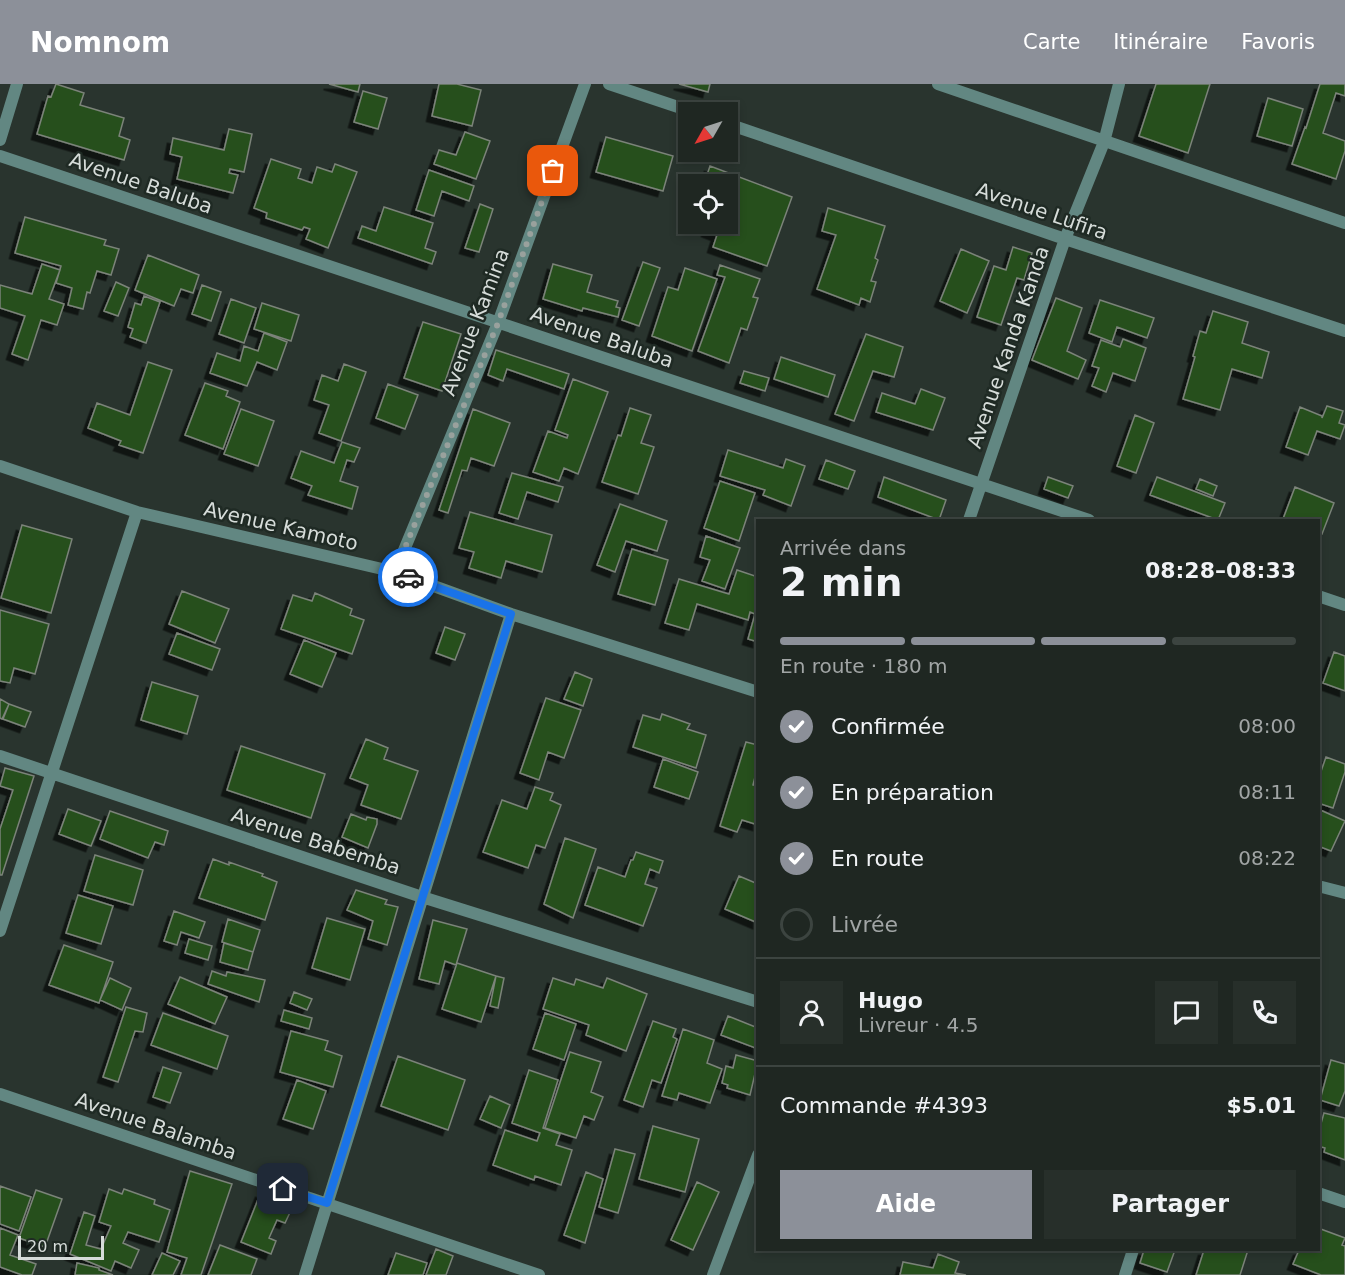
<!DOCTYPE html>
<html lang="fr">
<meta charset="utf-8">
<style>
:root{--surface:#1f2722;--page:#272f2a;--text:#f1f3f6;--muted:#a1a5a5;--line:#3c4440;--accent:#8c9099}
body{margin:0;font-family:"DejaVu Sans",sans-serif;background:var(--page);color:var(--text);height:100vh;display:flex;flex-direction:column;font-size:22px;white-space:nowrap}
*{box-sizing:border-box;margin:0}
p{font-size:20px;color:var(--muted)}
.icon{flex:none;width:33px;height:33px;fill:none;stroke:currentColor;stroke-width:2;stroke-linecap:round;stroke-linejoin:round}
.map{position:relative;flex:1;overflow:hidden}
.side{position:absolute;left:756px;top:435px;width:564px;height:732px;display:flex;flex-direction:column;background:var(--surface);border-radius:0px;box-shadow:0 3px 9px #0003,0 0 0 2px var(--line)}
.side>*{flex:none}
.needle{width:39px;rotate:231deg}
.controls{position:absolute;left:678px;top:18px;display:grid;gap:12px}
.controls a{display:grid;place-items:center;width:60px;height:60px;border-radius:0px;background:var(--surface);box-shadow:0 3px 9px #0003,0 0 0 2px var(--line);font-size:30px}
.scale{position:absolute;left:18px;bottom:15px;width:86px;box-sizing:border-box;padding-left:6px;border:3px solid #d6dcd9;border-top:0;font-size:16px;line-height:21px;white-space:nowrap;color:#d6dcd9;-webkit-text-stroke:4px #1f2a24;paint-order:stroke}
.pin{position:absolute;display:grid;place-items:center;width:51px;height:51px;color:#fff;margin:-26px;border-radius:12px;box-shadow:0 3px 9px #0006}
.courier{position:absolute;display:grid;place-items:center;width:60px;height:60px;margin:-30px;border:4px solid #1a73e8;border-radius:50%;background:#fff;color:#222;box-shadow:0 2px 8px #0007}
.headline em{font-style:normal;font-weight:600}
.headline div{display:flex;flex-direction:column-reverse}
.headline{display:flex;align-items:center;justify-content:space-between;height:102px;padding:0 24px}
h1{font-size:39px;font-weight:600;line-height:45px}
.bar{display:grid;grid-template-columns:repeat(4,1fr);gap:9px 6px;align-content:center;height:72px;padding:0 24px}
.bar i{height:8px;border-radius:4px;background:var(--line)}
.bar .on{background:var(--accent)}
.bar p{grid-column:span 4}
.line{display:flex;align-items:center;gap:15px;padding:0 24px;border-top:2px solid var(--line)}
.line div{flex:1}
.round{display:grid;place-items:center;flex:none;width:63px;height:63px;border-radius:0px;background:var(--page)}
ol{padding:0 24px;list-style:none}
li{display:flex;align-items:center;gap:18px;height:66px}
li p{margin-inline-start:auto}
li .icon{padding:6px;border-radius:50%;background:var(--accent);color:#fff;stroke-width:4}
li:last-child{color:var(--muted)}
li i{width:33px;height:33px;border:3px solid var(--line);border-radius:50%}
.cta{display:flex;gap:12px;margin-top:auto;padding:12px 24px}
.cta a{flex:1;height:69px;border-radius:0px;background:var(--accent);color:#fff;font-size:24px;font-weight:600;line-height:69px;text-align:center}
.cta a+a{background:var(--page);color:var(--text)}
header{display:flex;align-items:center;gap:36px;box-sizing:border-box;height:84px;padding:0 30px;background:var(--accent);color:#fff}
header strong{font-size:28px}
nav{display:flex;gap:33px;margin-inline-start:auto;font-size:21px}
.map>svg:first-child{display:block}
</style>
<header>
<strong>Nomnom</strong>
<nav><a>Carte</a><a>Itinéraire</a><a>Favoris</a></nav>
</header>
<div class="map">
<svg width="1345" height="1191" viewBox="0 0 1345 1191">
<defs>
<filter id="shadow"><feDropShadow dx="-5.5" dy="5.5" stdDeviation="0" flood-color="#0009"/></filter>
</defs>
<rect width="100%" height="100%" fill="#29342e"/>
<!-- building -->
<path fill="#26501e" stroke="#7b8379" stroke-width="1.5" filter="url(#shadow)" d="M56,0L84,9L80,21L124,34L119,52L130,56L124,76L37,50L48,12L51,13Z
M329,0H360L358,8Z
M439,0H457L481,6L472,42L432,32Z
M679,0H710L708,8Z
M1156,0H1210L1188,69L1139,52Z
M1320,0H1345V12L1336,9L1323,49L1345,57V67L1336,95L1292,80L1305,43L1306,44Z
M363,7L387,14L378,45L354,38Z
M1268,14L1303,25L1292,62L1257,52Z
M229,45L252,50L244,88L230,85L229,89L238,91L233,109L177,95L182,73L170,70L173,54L224,66Z
M465,48L490,57L476,95L434,80L439,66L456,71Z
M606,53L673,72L663,107L596,88Z
M271,75L301,85L298,94L312,99L317,83L332,88L335,80L357,88L328,164L306,155L310,145L304,143L302,146L266,134L267,129L254,124Z
M710,82L792,113L767,182L713,163L717,151L707,147L710,140H728V100H704Z
M429,86L474,102L469,117L442,107L434,132L416,126Z
M480,120L493,125L479,168L465,164Z
M384,123L433,139L425,164L436,168L432,180L358,154L362,142L376,147Z
M828,124L885,142L875,174L878,176L871,197L876,198L870,218L861,214L859,221L817,205L836,151L822,147Z
M25,133L106,156L104,161L119,165L111,191L97,187L90,209L87,208L83,225L68,221L72,204L56,199L61,182L15,169Z
M1013,163L1032,169L1024,196L1017,194L1001,241L977,233L994,182L1006,186Z
M961,165L989,177L967,229L940,217Z
M148,171L199,191L193,209L181,205L174,222L135,206Z
M643,178L660,184L639,242L622,236Z
M42,180L60,186L49,215L64,220L57,241L41,236L28,276L12,270L25,232L0,224V201L32,210Z
M553,180L592,191L587,208L618,217L616,223L620,224L618,233L583,224L582,227L543,215Z
M720,181L760,195L753,213L758,214L747,246L741,244L729,279L698,267L725,193L717,191Z
M685,184L717,195L692,267L652,252L668,203L678,206Z
M116,198L129,204L118,232L104,227Z
M202,201L221,208L211,237L192,230Z
M144,212L160,218L146,259L130,253L133,245L128,243L135,219L141,221Z
M1056,214L1082,224L1067,267L1086,276L1078,295L1032,276Z
M231,215L256,224L244,259L219,250Z
M1100,216L1154,234L1147,254L1117,243L1112,258L1089,249Z
M262,219L299,231L291,257L254,245Z
M1213,227L1248,238L1242,259L1269,268L1262,294L1232,285L1220,326L1183,315L1195,273L1193,272L1200,247L1206,249Z
M423,238L461,250L442,307L404,294Z
M264,249L287,258L277,286L257,278L247,302L210,289L217,269L240,277L244,262L258,267Z
M866,250L903,263L894,293L873,287L854,337L835,330Z
M1123,255L1146,264L1135,297L1113,289L1106,308L1092,302L1099,284L1092,282L1101,256L1120,263Z
M496,266L569,290L564,305L507,285L503,297L488,291Z
M781,273L835,291L828,313L774,295Z
M148,278L172,286L143,369L119,361L121,357L88,344L97,319L130,331Z
M344,280L366,288L341,357L319,349L329,321L314,316L322,291L338,297Z
M744,287L769,294L765,307L740,299Z
M573,295L608,308L578,390L564,384L559,397L533,388L548,347L567,354L568,351L555,346Z
M205,299L228,307L226,312L240,318L223,365L185,351Z
M388,300L418,311L405,345L376,334Z
M921,305L945,314L933,346L876,328L882,309L915,320Z
M1327,322L1343,327L1339,339L1345,341L1340,355L1317,347L1308,371L1286,363L1300,323L1322,332V334Z
M630,324L651,331L641,359L654,363L638,410L602,398L618,351L621,352Z
M241,325L274,337L258,382L224,370Z
M473,325L510,339L494,382L471,374L467,387L462,386L448,429L439,426Z
M1135,331L1154,339L1136,389L1117,382Z
M342,358L360,364L354,378L347,376L340,397L358,403L352,425L308,411L312,402L291,394L301,367L334,379Z
M728,366L783,384L786,375L805,382L791,422L763,411L765,406L720,392Z
M826,376L855,387L848,405L819,395Z
M512,389L563,403L558,418L527,408L518,435L499,429Z
M884,393L946,416L939,436L878,413Z
M1048,393L1073,402L1068,414L1044,405Z
M1157,393L1225,419L1218,436L1150,411Z
M1200,395L1217,402L1213,412L1196,405Z
M720,397L755,409L739,457L704,444Z
M1295,403L1334,419L1322,450L1318,448V436H1288L1283,435Z
M620,420L667,437L657,467L626,457L615,488L597,481Z
M470,428L552,451L542,488L506,477L501,494L469,484L474,468L459,464Z
M22,441L72,455L51,529L1,514Z
M706,452L740,464L725,505L702,497L710,476L700,473Z
M632,465L668,476L655,521L618,510Z
M737,486L758,493V507L755,514L758,515V558L748,555L755,530L750,528L748,536L697,520L689,546L665,539L679,495L729,510Z
M182,507L229,525L215,559L169,540Z
M315,509L352,525L350,531L364,536L352,570L281,545L293,511L312,517Z
M0,526L49,540L35,590L14,584L10,599L0,597Z
M445,543L465,550L455,576L436,569Z
M177,549L220,565L212,586L169,570Z
M304,556L336,569L322,603L290,590Z
M1334,568L1345,572V607L1323,599Z
M575,588L592,595L583,622L564,615Z
M152,598L198,612L187,650L141,636Z
M546,614L581,626L564,674L548,668L539,696L520,689Z
M0,615L9,620L2,635L0,634Z
M9,620L31,628L25,643L3,635Z
M662,630L690,640L687,645L706,651L696,684L633,663L643,631L660,636Z
M366,655L388,664L384,675L418,687L401,735L361,721L368,701L350,694Z
M746,658L758,661V694L755,693L753,701L758,702V741L742,736L737,748L720,742Z
M241,662L325,690L311,734L227,706Z
M1326,673L1345,680V688L1333,724L1318,719V696Z
M663,675L698,688L689,715L654,703Z
M5,684L34,692L2,791H0V745L13,706L0,702Z
M535,703L553,709L550,716L561,721L545,764L536,761L528,784L483,768L502,716L527,725Z
M68,725L101,737L91,762L59,750Z
M1318,725L1345,737L1331,767L1318,762Z
M110,727L168,747L164,761L155,758L148,774L100,755Z
M351,730L366,736L367,733L377,735V740L368,764L342,753Z
M565,754L596,765L573,834L544,820Z
M636,768L663,777L659,789L650,785L645,800L657,804L643,842L585,821L598,783L625,793L631,776H633Z
M95,771L143,786L133,821L84,807Z
M213,775L229,781V778L263,790L262,792L277,798L265,836L199,814Z
M739,792L758,800V839L725,825Z
M356,806L387,816L385,820L398,823L387,861L368,855L373,837L347,826Z
M78,811L113,822L101,860L66,849Z
M174,827L205,838L199,854L181,848L177,861L164,857Z
M327,834L365,845L350,896L312,884Z
M228,835L260,846L253,868L222,858Z
M433,836L467,845L456,881L445,877L439,900L419,895Z
M189,855L212,862L208,876L185,869Z
M224,859L253,868L248,886L220,878Z
M64,861L113,878L99,919L49,901Z
M457,879L496,892L481,938L442,925Z
M212,887L226,892L227,888L265,896L259,918L208,900Z
M496,892L504,894L498,924L490,922Z
M180,893L227,913L215,940L168,920Z
M110,894L131,904L122,926L100,916Z
M553,894L574,901L576,895L603,904L607,894L647,910L626,967L586,951L589,941L543,925Z
M294,908L312,915L307,926L290,919Z
M126,923L147,929L143,948L135,947L118,998L103,993Z
M284,926L312,934L309,945L281,937Z
M163,929L228,952L217,985L151,961Z
M545,929L576,940L564,976L533,965Z
M728,932L758,944V965L721,951Z
M653,937L676,945L673,953L677,955L661,999L652,996L643,1023L624,1016Z
M683,945L714,956L707,979L722,985L710,1019L679,1009L677,1016L662,1012Z
M291,947L328,957L325,966L342,972L333,1003L280,988Z
M570,968L601,978L591,1008L603,1013L594,1036L584,1032L576,1054L545,1044Z
M736,971L758,977L750,1011L727,1004L728,1001L722,999L726,982L733,984Z
M398,972L465,996L448,1046L381,1022Z
M1331,976L1345,980V1007L1339,1022L1320,1016Z
M163,983L181,989L170,1019L153,1013Z
M529,986L558,996L543,1044L560,1050L556,1061L572,1066L561,1101L535,1092L534,1096L493,1081L505,1046L537,1057L540,1049L512,1039Z
M297,996L326,1007L313,1045L283,1035Z
M490,1012L510,1021L501,1044L480,1035Z
M1324,1029L1345,1034V1076L1324,1068L1325,1064L1318,1062V1050Z
M653,1042L699,1055L685,1108L639,1095Z
M615,1065L635,1070L618,1129L599,1123Z
M190,1087L232,1100L201,1191H181L187,1174L167,1168Z
M586,1088L603,1095L585,1159L564,1151Z
M697,1098L719,1108L693,1166L671,1156Z
M0,1102L31,1113L19,1147L0,1140Z
M109,1105L122,1110L124,1105L155,1116L154,1120L170,1126L159,1158L128,1148L123,1159L139,1166L131,1184L115,1177L111,1187L70,1170L84,1128L95,1132L86,1161L101,1165L111,1142L99,1138Z
M36,1106L62,1115L45,1163L19,1154Z
M261,1108L293,1122L285,1139L277,1136L269,1154L276,1157L271,1170L241,1158Z
M0,1144L18,1151L10,1171L36,1180L32,1191H22L0,1183Z
M1318,1144L1345,1154L1342,1161L1345,1162V1191H1321L1293,1180L1299,1166H1318Z
M220,1161L257,1175L251,1191H208Z
M436,1165L453,1172L446,1191H426Z
M1144,1166H1175L1167,1188L1140,1179Z
M1204,1166H1248L1240,1191H1196Z
M162,1169L180,1177L173,1191H152Z
M396,1169L427,1179L423,1191H388Z
M938,1170L959,1178L955,1189L966,1191H900L903,1178L933,1184Z
M77,1179L99,1184V1186L113,1191H75Z"/>
<g fill="none" stroke-linecap="round" stroke-linejoin="round">
<!-- minor -->
<path stroke="#628782" stroke-width="12" d="M609,0L693,28
M938,0L1345,139
M728,40L1065,155L1345,247
M0,56L17,0
M0,72L1089,436
M0,382L137,428L395,488L511,530L758,608
M969,436L1065,155L1104,58L1119,0
M395,488L498,239L585,0
M1318,512L1345,521
M0,672L422,813L758,918
M1318,802L1345,809
M0,847L137,428
M0,1010L539,1191
M1318,1109L1345,1118
M305,1191L511,530
M713,1191L758,1071
M1125,1191L1133,1166"/>
</g>
<g fill="none" stroke-linecap="round" stroke-linejoin="round">
<!-- done -->
<path stroke="#99a19d" stroke-width="6" stroke-dasharray="0 10.8" d="M408,493L395,488L498,239L553,87"/>
<!-- route -->
<path stroke="#1a73e8" stroke-width="8" d="M283,1105L327,1119L511,530L408,493"/>
</g>
<g text-anchor="middle" dominant-baseline="central" stroke-width="5" stroke-linejoin="round" paint-order="stroke">
<!-- street labels -->
<g font-size="20" fill="#d6dcd9" stroke="#1f2a24">
<text transform="translate(141 99) rotate(19)">Avenue Baluba</text>
<text transform="translate(1042 127) rotate(19)">Avenue Lufira</text>
<text transform="translate(475 238) rotate(-69)">Avenue Kamina</text>
<text transform="translate(602 253) rotate(19)">Avenue Baluba</text>
<text transform="translate(1008 263) rotate(-71)">Avenue Kanda Kanda</text>
<text transform="translate(281 442) rotate(13)">Avenue Kamoto</text>
<text transform="translate(316 757) rotate(18)">Avenue Babemba</text>
<text transform="translate(156 1042) rotate(19)">Avenue Balamba</text>
</g>
</g>
</svg>
<div class="controls">
<a><svg class="needle" viewBox="-14 -14 28 28"><path d="M0-13l5 13h-10z" fill="#e53935"/><path d="M0 13l5-13h-10z" fill="#a1a5a5"/></svg></a>
<a><svg class="icon" aria-label="locate" viewBox="0 0 24 24"><circle cx="12" cy="12" r="6"/><path d="M12 2v4M12 18v4M2 12h4M18 12h4"/></svg></a>
</div>
<div class="scale">20 m</div>
<div class="pin" style="left:553px;top:87px;background:#ea580c"><svg class="icon" aria-label="bag" viewBox="0 0 24 24"><path d="M5 8h14l-1 12H6zM9 8a3 3 0 0 1 6 0"/></svg></div>
<div class="pin" style="left:283px;top:1105px;background:#1f2937"><svg class="icon" aria-label="home" viewBox="0 0 24 24"><path d="M3 11l9-7 9 7M6 9v11h12V9"/></svg></div>
<div class="courier" style="left:408px;top:493px"><svg class="icon" aria-label="car" viewBox="0 0 24 24"><path d="M5 17H2v-5l4-1 3-4h7l3 4 3 1v5h-3M9 17h6M6 11h13"/><circle cx="7" cy="17" r="2"/><circle cx="17" cy="17" r="2"/></svg></div>
<section class="side">
<div class="headline"><div><h1>2 min</h1><p>Arrivée dans</p></div><em>08:28–08:33</em></div>
<div class="bar"><i class="on"></i><i class="on"></i><i class="on"></i><i></i><p>En route · 180 m</p></div>
<ol>
<li><svg class="icon" aria-label="check" viewBox="0 0 24 24"><path d="M5 12l5 5 9-10"/></svg>Confirmée<p>08:00</p></li>
<li><svg class="icon" aria-label="check" viewBox="0 0 24 24"><path d="M5 12l5 5 9-10"/></svg>En préparation<p>08:11</p></li>
<li><svg class="icon" aria-label="check" viewBox="0 0 24 24"><path d="M5 12l5 5 9-10"/></svg>En route<p>08:22</p></li>
<li><i></i>Livrée</li>
</ol>
<div class="line" style="height:108px"><a class="round"><svg class="icon" aria-label="person" viewBox="0 0 24 24"><circle cx="12" cy="8" r="4"/><path d="M4 21q1-7 8-7t8 7"/></svg></a><div><b>Hugo</b><p>Livreur · 4.5</p></div><a class="round"><svg class="icon" aria-label="chat" viewBox="0 0 24 24"><path d="M4 5h16v11H9l-5 4z"/></svg></a><a class="round"><svg class="icon" aria-label="phone" viewBox="0 0 24 24"><path d="M5 4h4l2 5-3 2q2 4 5 5l2-3 5 2v4C11 20 4 13 5 4z"/></svg></a></div>
<div class="line" style="height:78px"><div>Commande #4393</div><b>$5.01</b></div>
<div class="cta"><a>Aide</a><a>Partager</a></div>
</section>
</div>
